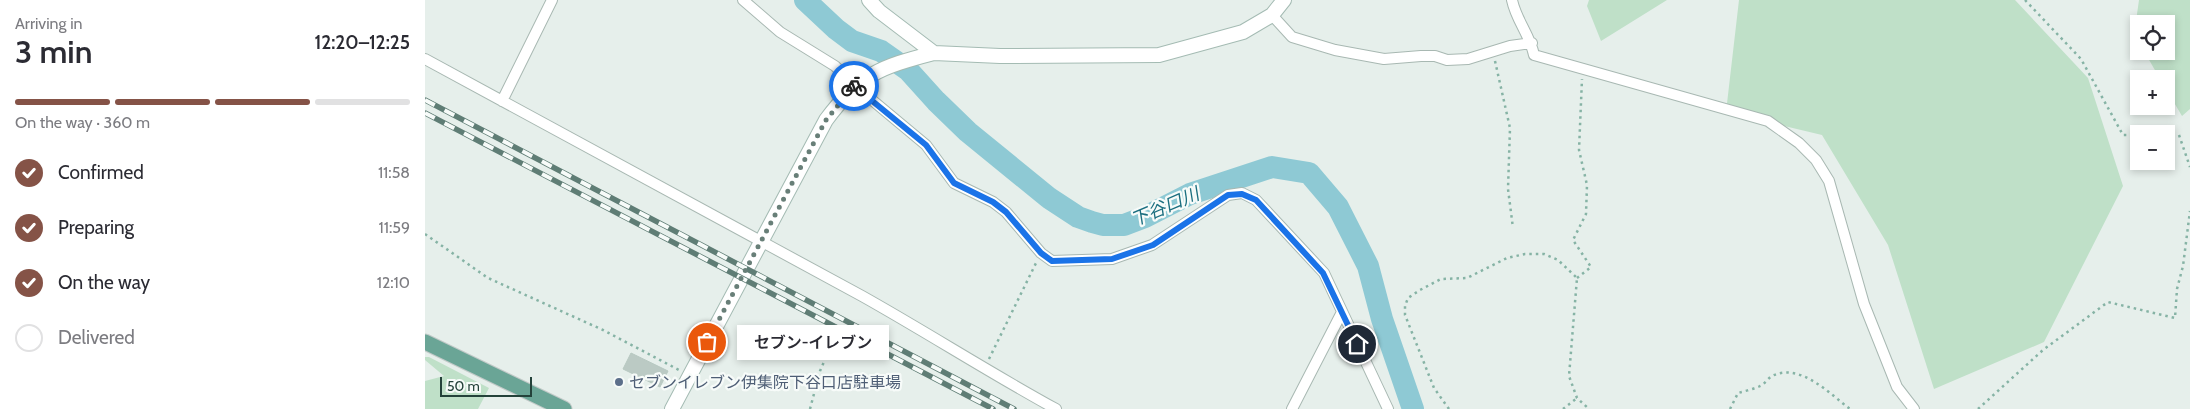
<!DOCTYPE html>
<meta charset="utf-8">
<style>
:root{--surface:#fff;--page:#f2f2f3;--text:#2b2b33;--muted:#7c7c81;--line:#e1e1e2;--accent:#855347}
body{margin:0;font-family:Cabin,"Noto Sans JP",sans-serif;background:var(--page);color:var(--text);height:100vh;display:flex;flex-direction:column;font-size:19px;white-space:nowrap}
*{box-sizing:border-box;margin:0}
p{font-size:16px;color:var(--muted)}
.icon{flex:none;width:28px;height:28px;fill:none;stroke:currentColor;stroke-width:2;stroke-linecap:round;stroke-linejoin:round}
.map{position:relative;flex:1;overflow:hidden}
.side{display:flex;flex-direction:column;background:var(--surface);width:425px}
.side>*{flex:none}
.fabs{position:absolute;left:1705px;top:15px;display:grid;gap:10px}
.fabs a{display:grid;place-items:center;width:45px;height:45px;border-radius:0px;background:var(--surface);box-shadow:0 2px 8px #0003;font-size:25px}
.scale{position:absolute;left:15px;bottom:12px;width:92px;box-sizing:border-box;padding-left:5px;border:2px solid #24423a;border-top:0;font-size:14px;line-height:18px;white-space:nowrap;color:#24423a;-webkit-text-stroke:4px #f7fbf9;paint-order:stroke}
.pin{position:absolute;display:grid;place-items:center;width:42px;height:42px;color:#fff;margin:-21px;border:2px solid #fff;border-radius:50%;box-shadow:0 1px 5px #0007}
.courier{position:absolute;display:grid;place-items:center;width:50px;height:50px;margin:-25px;border:4px solid #1a73e8;border-radius:50%;background:#fff;color:#222;box-shadow:0 1px 6px #0007}
.bubble{position:absolute;height:35px;border-radius:0px;background:var(--surface);box-shadow:0 2px 8px #0003;font-size:16px;font-weight:600;line-height:35px;text-align:center}
.summary em{font-style:normal;font-weight:600}
.summary div{display:flex;flex-direction:column-reverse}
.summary{display:flex;align-items:center;justify-content:space-between;height:85px;padding:0 15px}
h1{font-size:32px;font-weight:600;line-height:38px}
.bar{display:grid;grid-template-columns:repeat(4,1fr);gap:8px 5px;align-content:center;height:60px;padding:0 15px}
.bar i{height:6px;border-radius:4px;background:var(--line)}
.bar .current{background:var(--accent)}
.bar p{grid-column:span 4}
ol{padding:0 15px;list-style:none}
li{display:flex;align-items:center;gap:15px;height:55px}
li p{margin-inline-start:auto}
li .icon{padding:5px;border-radius:50%;background:var(--accent);color:#fff;stroke-width:4}
li:last-child{color:var(--muted)}
li i{width:28px;height:28px;border:2px solid var(--line);border-radius:50%}
main{display:flex;flex:1;min-height:0}
.map>svg:first-child{display:block}
</style>
<main>
<section class="side">
<div class="summary"><div><h1>3 min</h1><p>Arriving in</p></div><em>12:20–12:25</em></div>
<div class="bar"><i class="current"></i><i class="current"></i><i class="current"></i><i></i><p>On the way · 360 m</p></div>
<ol>
<li><svg class="icon" aria-label="check" viewBox="0 0 24 24"><path d="M5 12l5 5 9-10"/></svg>Confirmed<p>11:58</p></li>
<li><svg class="icon" aria-label="check" viewBox="0 0 24 24"><path d="M5 12l5 5 9-10"/></svg>Preparing<p>11:59</p></li>
<li><svg class="icon" aria-label="check" viewBox="0 0 24 24"><path d="M5 12l5 5 9-10"/></svg>On the way<p>12:10</p></li>
<li><i></i>Delivered</li>
</ol>
</section>
<div class="map">
<svg width="1765" height="409" viewBox="0 0 1765 409">
<rect width="100%" height="100%" fill="#e6efeb"/>
<!-- green -->
<path fill="#bfe0c8" d="M1164,0H1242L1176,41L1162,6Z
M1314,0H1590L1663,78L1698,186L1619,342L1509,389L1463,245L1397,135L1301,112Z
M1714,0H1765V109L1757,116L1741,89V79H1735L1719,51H1741V24H1714V43L1709,35Z
M0,357H4L64,388L53,409H0V381L19,376L0,360Z"/>
<g fill="none" stroke-linecap="round" stroke-linejoin="round">
<!-- river -->
<path stroke="#8ec9d4" stroke-width="22" d="M380,0L411,29L427,41L456,51L483,70L511,101L543,132L624,198L653,217L667,222L678,225H699L720,217L765,194L847,167L884,173L913,207L943,266L957,319L988,409"/>
</g>
<!-- building -->
<path fill="#bbcac4" stroke="#b8c9c2" d="M206,353L243,371L235,387L198,369Z"/>
<g fill="none" stroke-linecap="round" stroke-linejoin="round">
<!-- street casing -->
<g stroke="#a8b8b2" stroke-width="12">
<path id="street" d="M318,0L355,32L410,66L429,85L501,145L529,183L568,202L581,212L616,253L627,261L687,259L727,245L803,195L817,193L831,200L899,273L963,409
M1087,0C1091,20 1105,35 1109,55L1343,121L1374,143L1391,160L1404,181L1439,304L1472,387L1489,409
M847,15L867,37L910,50L959,59L996,56H1010L1022,60L1043,59L1085,46L1107,43
M0,59L437,296C503,333 565,373 631,409
M77,101L127,0
M867,409L917,312"/>
</g>
<!-- secondary casing -->
<g stroke="#a4bbb3" stroke-width="16">
<path id="secondary" d="M444,0L454,11L509,53L575,56L734,55L818,32L847,15L859,0
M247,409L401,120C435,74 455,67 509,53"/>
</g>
<!-- primary casing -->
<g stroke="#c2cac8" stroke-width="17">
<path id="primary" d="M0,342L139,409"/>
</g>
<!-- path -->
<path stroke="#86b3a5" stroke-width="2.5" stroke-dasharray="2.5 4" stroke-linecap="butt" d="M1600,0L1656,59L1698,135H1714
M1070,61L1085,128L1083,189L1088,228
M1741,135H1754L1765,167
M0,234L63,278L178,330L254,370
M1152,278L1166,267L1148,240L1161,214L1162,185L1154,150L1157,79
M564,359L611,263
M385,409L395,371L405,348
M1024,409L1009,388L980,315V306L983,298L995,290L1016,279L1042,278L1082,258L1100,254H1119L1133,260L1152,278L1144,376L1152,398L1164,409
M1138,409L1152,398
M1305,409L1313,393C1320,391 1329,389 1335,386C1340,384 1343,378 1347,376C1375,362 1405,394 1425,409
M1553,409L1618,350L1683,302L1750,318L1752,289L1758,266L1765,211"/>
<!-- street -->
<use href="#street" stroke="#fff" stroke-width="10"/>
<!-- secondary -->
<use href="#secondary" stroke="#fff" stroke-width="14"/>
<!-- primary -->
<use href="#primary" stroke="#6aa596" stroke-width="15"/>
<!-- rail casing -->
<g stroke="#5f7d75" stroke-width="5.5">
<path id="rail" d="M0,100L589,409
M0,113L568,409"/>
</g>
<!-- rail -->
<use href="#rail" stroke="#f7fbf9" stroke-width="4" stroke-dasharray="11" stroke-linecap="butt"/>
</g>
<g fill="none" stroke-linecap="round" stroke-linejoin="round">
<!-- done -->
<path stroke="#687f78" stroke-width="5" stroke-dasharray="0 9" d="M282,342L401,120L429,86"/>
<!-- route -->
<path stroke="#1a73e8" stroke-width="6" d="M429,86L501,145L529,183L568,202L581,212L616,253L627,261L687,259L728,245L803,195L817,194L831,200L898,273L932,344"/>
</g>
<!-- markers -->
<circle fill="#5c6f8a" stroke="#f7fbf9" stroke-width="2" cx="194" cy="382" r="5"/>
<g text-anchor="middle" dominant-baseline="central" stroke-width="4.5" stroke-linejoin="round" paint-order="stroke">
<!-- service labels -->
<g font-size="16" fill="#4e5e75" stroke="#f7fbf9" text-anchor="start">
<text x="204" y="382">セブンイレブン伊集院下谷口店駐車場</text>
</g>
<!-- water labels -->
<g font-size="18" font-style="italic" fill="#1c6f80" stroke="#f7fbf9">
<text transform="translate(740 207) rotate(-23)">下谷口川</text>
</g>
</g>
</svg>
<div class="fabs">
<a><svg class="icon" aria-label="locate" viewBox="0 0 24 24"><circle cx="12" cy="12" r="6"/><path d="M12 2v4M12 18v4M2 12h4M18 12h4"/></svg></a>
<a>+</a>
<a>−</a>
</div>
<div class="scale">50 m</div>
<div class="pin" style="left:282px;top:342px;background:#ea580c"><svg class="icon" aria-label="bag" viewBox="0 0 24 24"><path d="M5 8h14l-1 12H6zM9 8a3 3 0 0 1 6 0"/></svg></div>
<div class="pin" style="left:932px;top:344px;background:#1f2937"><svg class="icon" aria-label="home" viewBox="0 0 24 24"><path d="M3 11l9-7 9 7M6 9v11h12V9"/></svg></div>
<div class="courier" style="left:429px;top:86px"><svg class="icon" aria-label="bike" viewBox="0 0 24 24"><circle cx="6" cy="16" r="4"/><circle cx="18" cy="16" r="4"/><path d="M6 16l4-8h5l3 8M10 8l3 8H6M13 5h3"/></svg></div>
<div class="bubble" style="left:312px;top:325px;width:152px">セブン-イレブン</div>
</div>
</main>
